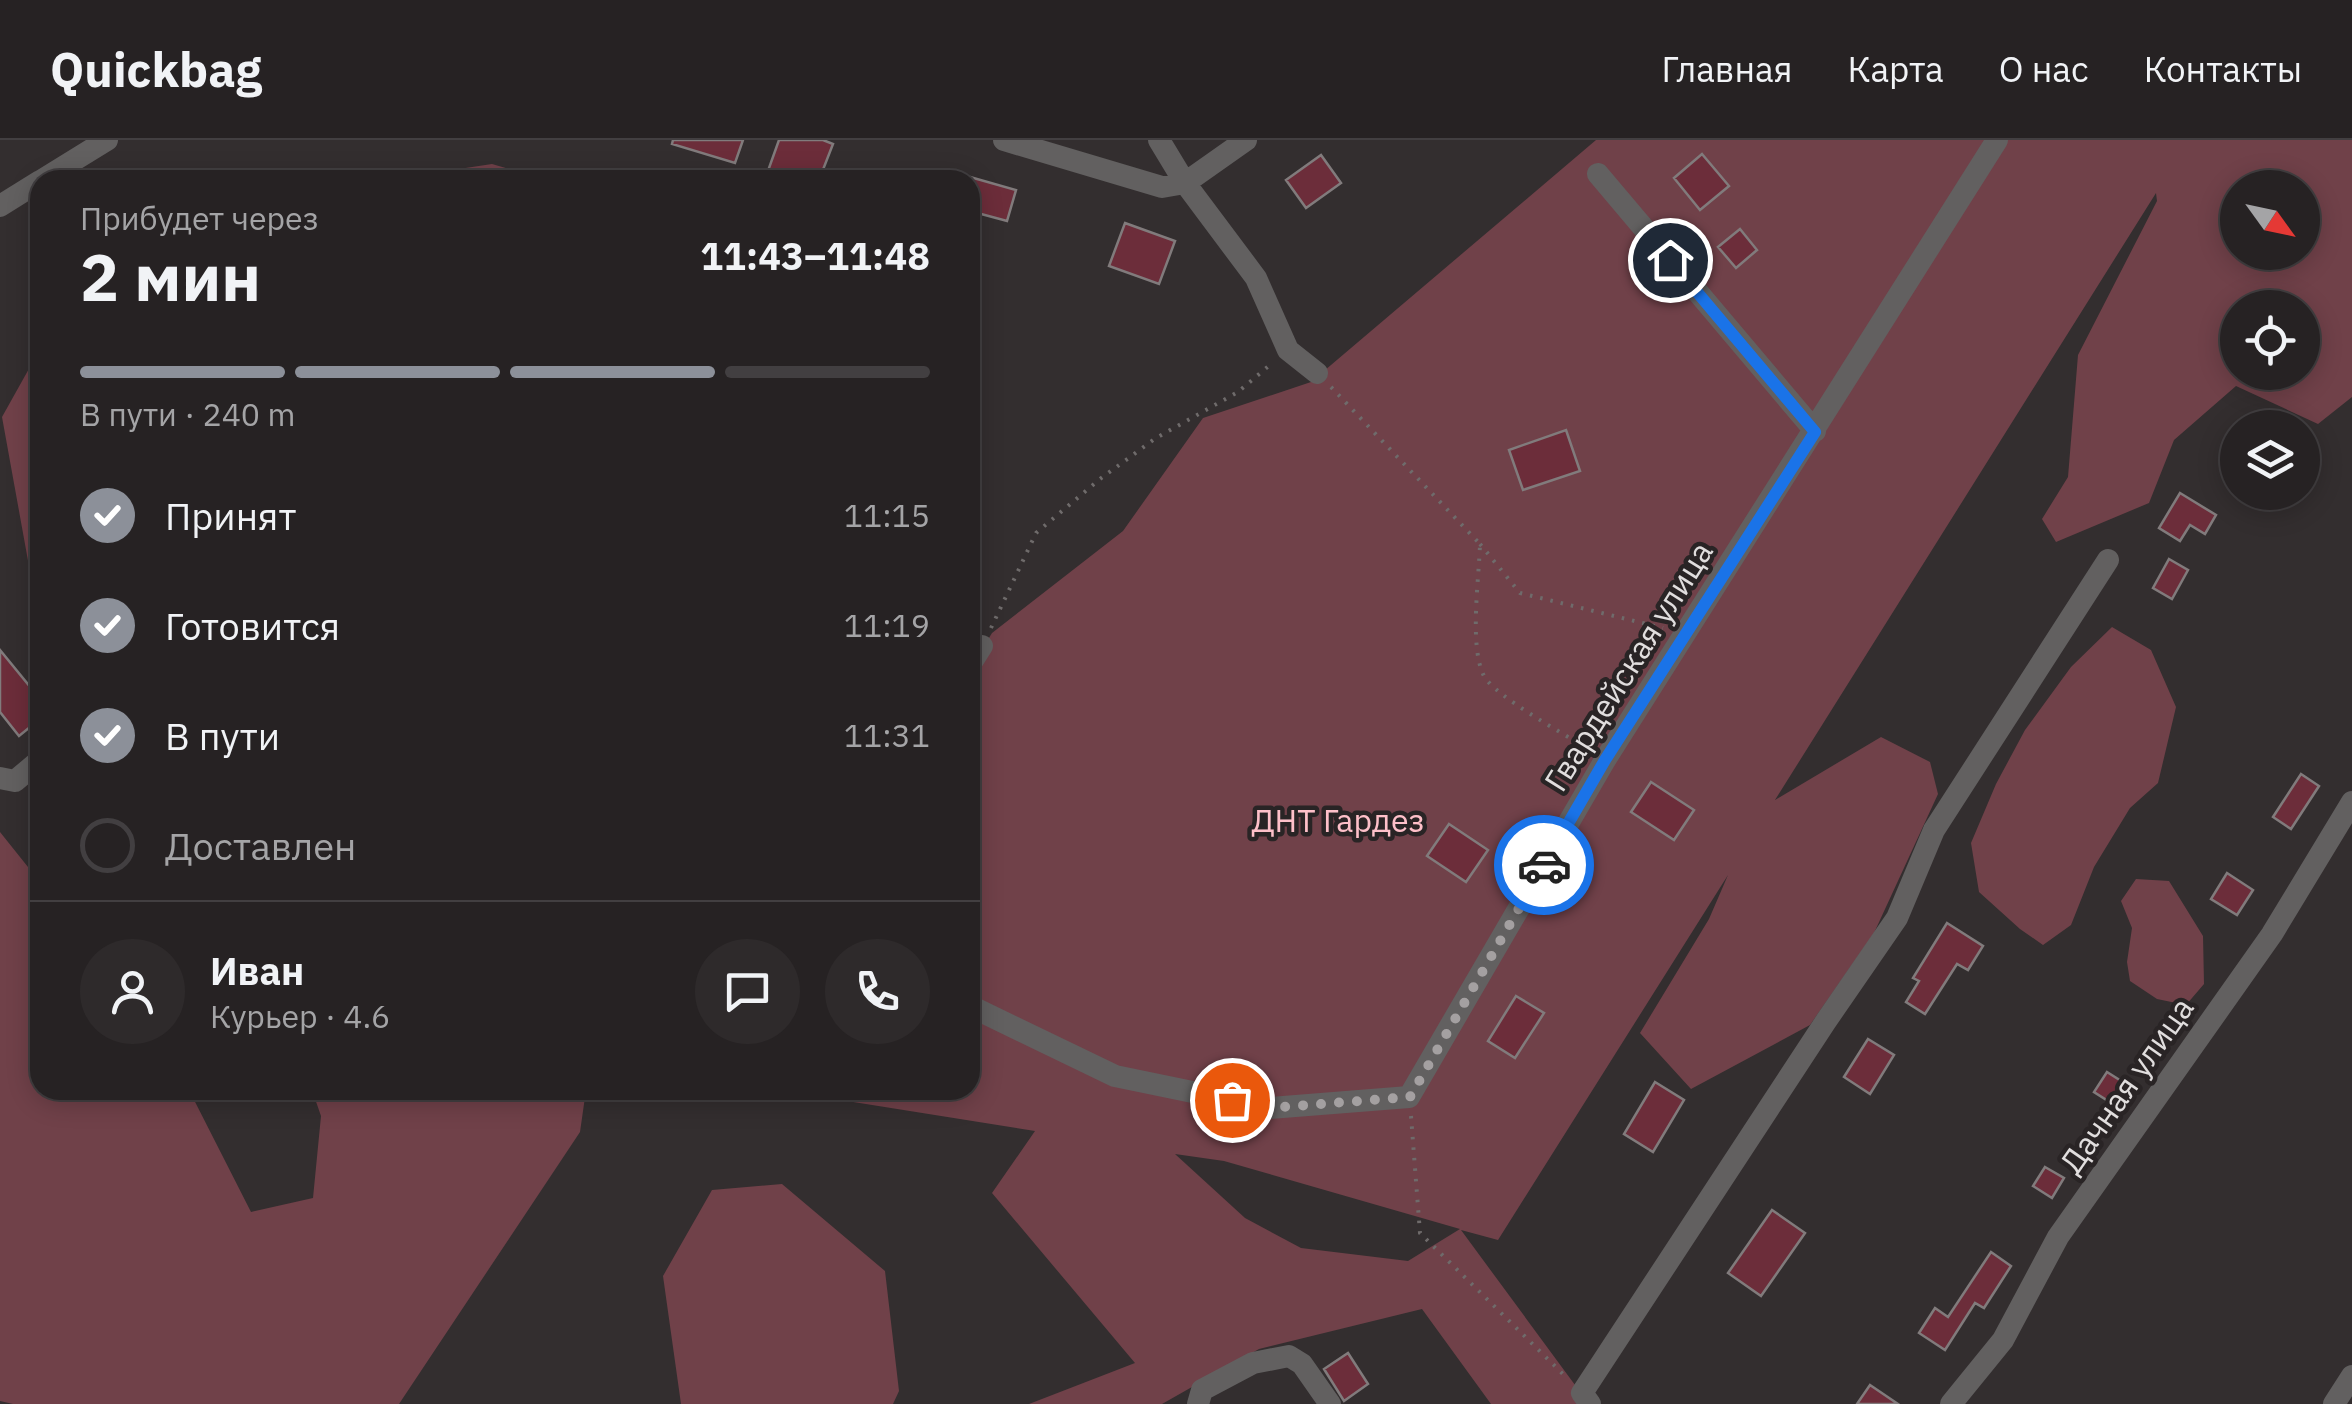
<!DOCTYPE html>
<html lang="ru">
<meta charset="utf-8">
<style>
:root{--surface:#262223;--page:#2e2a2b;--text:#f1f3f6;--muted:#a4a4a6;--line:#423f41;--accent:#8c9099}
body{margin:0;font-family:"IBM Plex Sans",sans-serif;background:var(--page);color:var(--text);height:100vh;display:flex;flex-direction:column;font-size:38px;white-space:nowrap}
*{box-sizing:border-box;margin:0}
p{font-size:32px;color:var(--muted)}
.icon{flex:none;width:55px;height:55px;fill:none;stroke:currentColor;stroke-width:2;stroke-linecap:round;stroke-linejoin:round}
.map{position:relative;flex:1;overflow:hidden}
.details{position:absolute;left:30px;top:30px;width:950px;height:930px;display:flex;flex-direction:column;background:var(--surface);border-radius:30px;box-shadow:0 5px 25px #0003,0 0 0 2px var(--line)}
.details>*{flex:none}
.needle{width:65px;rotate:123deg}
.buttons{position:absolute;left:2220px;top:30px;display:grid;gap:20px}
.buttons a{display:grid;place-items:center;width:100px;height:100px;border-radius:50%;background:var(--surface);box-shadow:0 5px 25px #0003,0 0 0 2px var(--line);font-size:50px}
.pin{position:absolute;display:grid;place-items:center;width:85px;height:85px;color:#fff;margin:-42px;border:5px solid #fff;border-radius:50%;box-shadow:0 2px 10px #0007}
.courier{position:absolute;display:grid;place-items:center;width:100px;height:100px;margin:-50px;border:8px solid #1a73e8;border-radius:50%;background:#fff;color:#222;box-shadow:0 2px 12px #0007}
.head em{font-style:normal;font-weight:800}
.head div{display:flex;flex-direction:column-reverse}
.head{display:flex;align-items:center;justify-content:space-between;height:170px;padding:0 50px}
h1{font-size:65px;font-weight:800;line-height:75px}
.bar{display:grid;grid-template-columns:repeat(4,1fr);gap:15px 10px;align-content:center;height:120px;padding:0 50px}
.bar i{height:12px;border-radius:8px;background:var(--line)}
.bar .on{background:var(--accent)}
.bar p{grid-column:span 4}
.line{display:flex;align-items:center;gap:25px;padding:0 50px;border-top:2px solid var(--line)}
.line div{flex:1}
.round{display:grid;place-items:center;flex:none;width:105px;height:105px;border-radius:52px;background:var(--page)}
ol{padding:0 50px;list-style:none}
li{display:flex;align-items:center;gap:30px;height:110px}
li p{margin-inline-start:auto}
li .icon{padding:10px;border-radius:50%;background:var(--accent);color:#fff;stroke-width:4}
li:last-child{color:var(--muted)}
li i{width:55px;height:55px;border:5px solid var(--line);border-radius:50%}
header{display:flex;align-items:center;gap:60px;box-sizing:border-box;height:140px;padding:0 50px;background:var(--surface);border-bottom:2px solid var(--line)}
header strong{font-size:48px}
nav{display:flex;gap:55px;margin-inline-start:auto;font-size:35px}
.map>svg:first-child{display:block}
</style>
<header>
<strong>Quickbag</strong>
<nav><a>Главная</a><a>Карта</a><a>О нас</a><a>Контакты</a></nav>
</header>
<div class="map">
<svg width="2352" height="1264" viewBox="0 0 2352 1264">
<rect width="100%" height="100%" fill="#332e2f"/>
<!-- green -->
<path fill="#704149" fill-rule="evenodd" d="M1596,0H2352V257L2318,284L2236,246L2174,300L2149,363L2056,402L2042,379L2068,337L2078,215L2157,61L2156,53L1775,660L1881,597L1930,622L1938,654L1874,793L1810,885L1691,949L1640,893L1709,779L1728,735L1498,1100L1461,1090L1589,1264H1491L1422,1169L1259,1209L1162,1264H1029L1135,1223L992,1053L1035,991L778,950H970V529L992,493L1123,391L1203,278L1311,242ZM2238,48H2302V112H2238ZM2238,168H2302V232H2238ZM1175,1014L1224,1021L1460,1089L1408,1121L1301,1108L1245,1078Z
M492,24L548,40H397L399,38Z
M40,209V487L2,277Z
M2112,487L2151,510L2176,567L2158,643L2130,668L2094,727L2071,785L2043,805L2020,789L1979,752L1971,703L1996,644L2025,590L2071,527Z
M0,692L40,742V950H189L251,1072L313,1058L321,976L312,950H586L580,992L399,1264H13L0,1261Z
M2136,739L2169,741L2203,796L2204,844L2186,865L2157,859L2130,841L2127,822L2132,788L2121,761Z
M782,1044L885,1131L899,1251L893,1264H681L663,1136L712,1050Z"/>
<!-- building -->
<path fill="#6c2d3a" stroke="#817b7c" stroke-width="2.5" d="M673,0H743L735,23L672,4Z
M779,0H823L833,4L819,40H801L769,28Z
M1702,14L1729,46L1700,70L1674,38Z
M1321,15L1341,43L1306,68L1286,40Z
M970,37L1016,50L1007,81L970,71Z
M1125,83L1175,101L1159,144L1109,126Z
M1740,89L1757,110L1736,128L1718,107Z
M1566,290L1580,331L1523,350L1509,310Z
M2180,353L2216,375L2205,394L2190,385L2180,401L2159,388Z
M2169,419L2188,430L2172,459L2153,448Z
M0,510L40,559V579L19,596L0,572Z
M2301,634L2319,646L2291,689L2273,677Z
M1651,642L1694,670L1674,700L1631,672Z
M1449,684L1488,710L1466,742L1427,716Z
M2227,733L2253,750L2237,775L2211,759Z
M1947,783L1983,806L1968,830L1957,824L1925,874L1906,862L1919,841L1913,838Z
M1516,856L1544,873L1515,918L1488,901Z
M1868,899L1894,915L1870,954L1844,937Z
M2107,932L2129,946L2116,966L2094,952Z
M1655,942L1684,960L1653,1012L1624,994Z
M2045,1027L2064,1038L2052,1058L2033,1046Z
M1772,1070L1805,1093L1761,1156L1728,1133Z
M1991,1112L2011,1126L1984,1168L1975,1163L1945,1210L1919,1193L1935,1168L1948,1177Z
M1348,1213L1368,1244L1344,1261L1324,1229Z
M1870,1245L1898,1264H1857Z"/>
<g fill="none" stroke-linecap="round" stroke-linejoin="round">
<!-- path -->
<path stroke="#6f6b6b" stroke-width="4" stroke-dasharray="2.5 8" stroke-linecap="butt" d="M1331,247L1480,404C1479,439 1469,507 1484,536C1496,557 1563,593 1586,608
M1480,404L1520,453L1663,488
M991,488L1036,393L1100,339L1156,298L1238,252L1271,224
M1411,976L1420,1093L1568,1239"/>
<!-- minor -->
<path stroke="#626060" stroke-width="22" d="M1004,0L1162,47L1185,43L1246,0
M1159,0L1185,43L1256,138L1288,210L1317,233
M1598,34L1815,291
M42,40L107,0
M0,66L40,41
M970,525L982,506
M0,638L15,641L40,620
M970,866L1115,936L1270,968L1409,957L1605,620L1997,0
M1198,1264L1202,1250L1253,1223L1289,1216L1302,1224L1330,1264
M1590,1264L1582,1253L1826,881L1897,778L1934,690L2108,420
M1951,1264L2003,1200L2058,1097L2272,794L2352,662
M2334,1264L2352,1236"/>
</g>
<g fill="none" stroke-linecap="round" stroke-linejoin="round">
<!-- done -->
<path stroke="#a4a0a1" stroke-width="10" stroke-dasharray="0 18" d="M1232,960L1270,968L1410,957L1544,725"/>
<!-- route -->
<path stroke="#1a73e8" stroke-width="12" d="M1544,725L1605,620L1815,292L1670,120"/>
</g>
<g text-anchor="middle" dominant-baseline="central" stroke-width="9" stroke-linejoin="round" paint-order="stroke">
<!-- street labels -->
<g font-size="32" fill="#e1dede" stroke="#292425">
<text transform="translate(1628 526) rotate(-58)">Гвардейская улица</text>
<text transform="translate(2126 945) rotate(-55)">Дачная улица</text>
</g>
<!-- park labels -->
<g font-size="32" fill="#fec0c9" stroke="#292425">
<text x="1338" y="680">ДНТ Гардез</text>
</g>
</g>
</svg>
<div class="buttons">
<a><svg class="needle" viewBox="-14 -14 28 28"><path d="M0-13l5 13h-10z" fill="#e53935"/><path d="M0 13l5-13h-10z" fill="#a4a4a6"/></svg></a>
<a><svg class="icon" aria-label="locate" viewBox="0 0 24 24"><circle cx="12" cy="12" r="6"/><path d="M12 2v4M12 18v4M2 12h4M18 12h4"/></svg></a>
<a><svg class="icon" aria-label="layers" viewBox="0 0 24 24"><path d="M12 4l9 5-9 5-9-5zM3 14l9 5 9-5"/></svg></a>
</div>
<div class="pin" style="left:1232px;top:960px;background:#ea580c"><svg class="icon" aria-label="bag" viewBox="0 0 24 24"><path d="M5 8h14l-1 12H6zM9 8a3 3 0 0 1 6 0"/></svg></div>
<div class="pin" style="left:1670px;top:120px;background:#1f2937"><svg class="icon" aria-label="home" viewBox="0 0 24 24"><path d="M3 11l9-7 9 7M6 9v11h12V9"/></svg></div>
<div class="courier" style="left:1544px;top:725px"><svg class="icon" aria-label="car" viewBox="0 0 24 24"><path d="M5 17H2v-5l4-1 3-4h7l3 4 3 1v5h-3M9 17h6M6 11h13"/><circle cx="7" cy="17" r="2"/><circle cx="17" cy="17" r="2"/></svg></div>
<section class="details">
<div class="head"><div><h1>2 мин</h1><p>Прибудет через</p></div><em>11:43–11:48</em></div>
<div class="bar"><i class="on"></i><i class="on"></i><i class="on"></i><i></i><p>В пути · 240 m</p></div>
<ol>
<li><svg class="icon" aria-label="check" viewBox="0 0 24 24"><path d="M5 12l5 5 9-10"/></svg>Принят<p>11:15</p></li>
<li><svg class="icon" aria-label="check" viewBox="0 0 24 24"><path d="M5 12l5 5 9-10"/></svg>Готовится<p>11:19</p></li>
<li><svg class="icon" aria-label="check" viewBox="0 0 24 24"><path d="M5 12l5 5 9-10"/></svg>В пути<p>11:31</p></li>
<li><i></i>Доставлен</li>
</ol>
<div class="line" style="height:180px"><a class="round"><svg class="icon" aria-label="person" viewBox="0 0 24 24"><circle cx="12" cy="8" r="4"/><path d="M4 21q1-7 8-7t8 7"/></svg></a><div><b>Иван</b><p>Курьер · 4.6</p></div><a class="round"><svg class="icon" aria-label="chat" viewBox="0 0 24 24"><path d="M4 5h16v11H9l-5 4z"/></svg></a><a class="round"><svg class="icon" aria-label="phone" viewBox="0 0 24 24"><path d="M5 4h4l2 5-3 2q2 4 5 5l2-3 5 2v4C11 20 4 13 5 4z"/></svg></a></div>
</section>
</div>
